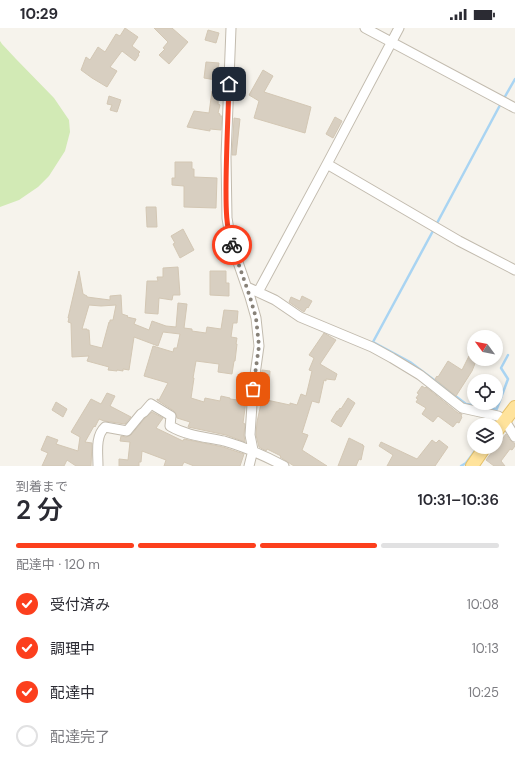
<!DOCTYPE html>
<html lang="ja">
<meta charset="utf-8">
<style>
:root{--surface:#fff;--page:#f2f2f3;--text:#2b2b33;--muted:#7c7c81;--line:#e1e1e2;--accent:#fc3f1d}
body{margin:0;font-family:"DM Sans","Noto Sans JP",sans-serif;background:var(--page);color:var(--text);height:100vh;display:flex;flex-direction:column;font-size:15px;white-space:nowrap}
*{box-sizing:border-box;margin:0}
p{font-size:13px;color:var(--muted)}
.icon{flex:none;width:22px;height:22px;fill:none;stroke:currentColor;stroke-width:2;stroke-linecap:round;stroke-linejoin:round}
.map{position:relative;height:438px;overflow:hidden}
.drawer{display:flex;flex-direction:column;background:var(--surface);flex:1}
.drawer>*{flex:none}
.needle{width:26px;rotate:302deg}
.buttons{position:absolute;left:467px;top:302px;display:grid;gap:8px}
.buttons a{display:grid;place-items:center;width:36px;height:36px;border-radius:50%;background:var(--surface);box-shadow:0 2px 6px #0003;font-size:20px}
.pin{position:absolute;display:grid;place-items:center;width:34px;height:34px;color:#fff;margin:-17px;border-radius:8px;box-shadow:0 2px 6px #0006}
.courier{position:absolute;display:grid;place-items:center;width:40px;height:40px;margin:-20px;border:3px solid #fc3f1d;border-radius:50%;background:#fff;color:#222;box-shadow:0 1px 5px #0007}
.overview em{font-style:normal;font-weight:600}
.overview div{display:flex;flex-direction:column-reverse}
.overview{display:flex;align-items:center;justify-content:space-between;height:68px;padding:0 16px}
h1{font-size:26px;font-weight:600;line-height:30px}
.bar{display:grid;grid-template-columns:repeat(4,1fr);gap:6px 4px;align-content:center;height:48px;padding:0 16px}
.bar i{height:5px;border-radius:3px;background:var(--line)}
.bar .on{background:var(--accent)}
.bar p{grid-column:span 4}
ol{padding:0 16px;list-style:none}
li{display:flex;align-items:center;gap:12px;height:44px}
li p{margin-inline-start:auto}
li .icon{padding:4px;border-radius:50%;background:var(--accent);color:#fff;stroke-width:4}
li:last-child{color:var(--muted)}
li i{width:22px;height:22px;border:2px solid var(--line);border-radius:50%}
.status{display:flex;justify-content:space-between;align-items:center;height:28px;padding:0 20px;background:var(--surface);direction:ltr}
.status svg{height:11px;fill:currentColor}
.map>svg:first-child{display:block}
</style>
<div class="status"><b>10:29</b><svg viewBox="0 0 49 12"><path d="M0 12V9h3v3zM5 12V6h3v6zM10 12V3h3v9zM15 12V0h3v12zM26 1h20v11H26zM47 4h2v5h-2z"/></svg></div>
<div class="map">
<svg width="515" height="438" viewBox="0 0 515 438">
<rect width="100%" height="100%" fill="#f6f3ec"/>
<!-- green -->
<path fill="#d2eab5" d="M0,13L2,16L16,31L54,70L69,92L70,104L65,123L49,148L38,159L19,172L0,179Z"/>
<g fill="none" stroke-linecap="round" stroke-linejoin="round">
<!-- stream -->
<path stroke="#a9d4f2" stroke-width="2.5" d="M436,197L499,79L515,51
M434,201L373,314L410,334L466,376L496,381
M496,383L508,351L501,340L508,327
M492,397L493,389
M461,438L466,435L478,419"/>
</g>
<!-- building -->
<path fill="#d8cfc1" stroke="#d3c7b4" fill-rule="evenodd" d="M125,0L138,9L132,18L140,24L138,26L139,27L135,33L122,23L110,39L117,43L107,59L92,50L81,42L86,29L90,32L98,19L105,24L116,6L120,8Z
M154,0H172L188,14L169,36L159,27L165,21L163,20L168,14Z
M208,2L219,5L216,15L205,12Z
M206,34L219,35L216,52L204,50Z
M263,42L273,48L264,64L311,79L305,105L254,90L259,73L249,67Z
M212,63H219L218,76L220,77L218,85L220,86V88H222L221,102L210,101V103L187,99L194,83L209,85Z
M109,68L121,72L117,84L110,82L112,77L107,76Z
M335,89L342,93L333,110L326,106Z
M234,90L240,91L236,127H232Z
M175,134H192V141H194V149L217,150L216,180L184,179V158L172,157V150H175Z
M146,179H156L157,199H147Z
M183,201L194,222L180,230L173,216L175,215L171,208Z
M178,239L180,267H173L172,272L159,270L158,286L145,285L147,253H158L157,249H163V240Z
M79,243L83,266L87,268V269L110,272V268L121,267L122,286L128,288L127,289L136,291L134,296L149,302L152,293L166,298L176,299L178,275L187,276L184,300L192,301V303L206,305L207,299L221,301L224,282L238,283L237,295H233L231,309L237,310L236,316H237L235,333H234L232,346L218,344L219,336L196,333L193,350H194L191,370L204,374L205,370L220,373L221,368L230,370V371L246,373L243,395L245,396L244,407L245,414L226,407L188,399L190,394L177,390L176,386L174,383L157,372V371L159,372L168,355L144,348L153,318L173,324L174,320H177L180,306L163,304L158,318L134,309L129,342L123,341V343L117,342V343L108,342L109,339L87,333L89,328L72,329L71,295L68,294L69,290H68ZM89,277L101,278L116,277L113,292H110V294H109L102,320L90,317L89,302H87V301H82Z
M210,243H226V255H229V268L210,267Z
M302,268L312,273L308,280L307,279L304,284L289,274L291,269L300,273Z
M324,305L336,312L320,336L337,346L335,352L326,351V353L324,352L319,375L312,373L302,405L308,407L302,422L327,438H294L280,429L281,428L267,421L266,423L259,419L256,407L257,394L262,371L290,377V375L297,377L301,366L306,368L312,343L309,342L314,330L309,327Z
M469,328L474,330V332L476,333L472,343L456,368L435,351L437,348L438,349L448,333L462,342Z
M262,342L270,343L269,357H267L266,364L259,363Z
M422,358L425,360L426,359L458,385L462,386L461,388L462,389L459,395L457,394L453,399L438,388L433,394L422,386L426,380L416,374L418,371L416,370L419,366L417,365Z
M107,365L115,368L110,378L131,389L125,396L104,393L99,391L95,399L94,398L85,414L92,415L91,438H76L67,432L64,438H42L48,425L41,422L47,408L58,412L56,416L78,423L80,409L71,404L91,371L101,376Z
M348,370L355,375L341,399L331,393L337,383H338L340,380L341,381Z
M56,374L67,381L63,389L52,382Z
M152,384L163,390L156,400L183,413L184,411L223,419L244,426L240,438H194L184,434L182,438H164L166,432L142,423L141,434H139V438H119V431L128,432L130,414L120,413L121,408L126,409L131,407L145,390Z
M506,406L510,412L515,416V418L512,422L510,421L501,433L505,438H494L486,432Z
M349,410L363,417H362L364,418L361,432L359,431L356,438H338Z
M432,412L436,415L439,412L448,419L435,438H387L393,427L379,418L381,414L417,431Z"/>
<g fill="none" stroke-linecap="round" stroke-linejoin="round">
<!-- minor casing -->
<g stroke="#c2bbae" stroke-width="11">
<path id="minor" d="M231,0L226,129L227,190L231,214L250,269L256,290L259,318L253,361L250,407L253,422L249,438
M365,0L515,80
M327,136L459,213L515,242
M247,259L275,272L300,289L372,319L392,330L420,347L462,380L498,388L505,393L515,409
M258,264L327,136L399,0
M98,438C98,425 95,408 105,399L127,403L141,386L144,384L151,376L171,388L170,398C187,408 206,409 224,413C245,419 265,428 284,438"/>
</g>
<!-- major casing -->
<g stroke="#e6c16a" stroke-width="14">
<path id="major" d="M496,404L515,379
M472,438L485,419"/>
</g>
<!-- minor -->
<use href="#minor" stroke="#fff" stroke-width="9"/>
<!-- major -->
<use href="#major" stroke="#ffe39c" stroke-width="12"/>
</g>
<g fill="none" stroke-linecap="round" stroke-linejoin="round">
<!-- done -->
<path stroke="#878178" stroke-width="4" stroke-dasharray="0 7.2" d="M232,217L250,269L256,290L259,318L253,361"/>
<!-- route -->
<path stroke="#fc3f1d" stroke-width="5" d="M229,56C228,92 226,127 226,162C226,180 226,199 232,217"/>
</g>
</svg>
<div class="buttons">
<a><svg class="needle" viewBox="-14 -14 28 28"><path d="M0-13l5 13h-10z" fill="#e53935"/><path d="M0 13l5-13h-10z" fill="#7c7c81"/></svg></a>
<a><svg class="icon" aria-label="locate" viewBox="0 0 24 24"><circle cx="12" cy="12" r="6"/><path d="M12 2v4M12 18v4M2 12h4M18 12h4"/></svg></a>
<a><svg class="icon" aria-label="layers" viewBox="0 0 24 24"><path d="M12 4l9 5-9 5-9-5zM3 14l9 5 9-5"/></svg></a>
</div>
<div class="pin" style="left:253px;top:361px;background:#ea580c"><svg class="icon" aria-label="bag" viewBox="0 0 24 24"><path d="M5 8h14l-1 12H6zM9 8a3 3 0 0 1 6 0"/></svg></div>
<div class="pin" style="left:229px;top:56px;background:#1f2937"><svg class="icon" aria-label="home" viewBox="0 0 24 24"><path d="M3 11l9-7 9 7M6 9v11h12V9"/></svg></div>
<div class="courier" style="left:232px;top:217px"><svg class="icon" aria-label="bike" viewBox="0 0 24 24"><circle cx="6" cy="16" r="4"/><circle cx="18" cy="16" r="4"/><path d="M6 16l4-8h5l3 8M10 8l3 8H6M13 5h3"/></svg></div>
</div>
<section class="drawer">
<div class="overview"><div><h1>2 分</h1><p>到着まで</p></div><em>10:31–10:36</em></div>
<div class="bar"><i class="on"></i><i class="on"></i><i class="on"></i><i></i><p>配達中 · 120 m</p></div>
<ol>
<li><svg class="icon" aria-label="check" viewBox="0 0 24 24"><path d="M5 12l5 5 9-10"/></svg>受付済み<p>10:08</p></li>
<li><svg class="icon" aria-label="check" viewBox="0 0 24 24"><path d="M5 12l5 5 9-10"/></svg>調理中<p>10:13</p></li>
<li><svg class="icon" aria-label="check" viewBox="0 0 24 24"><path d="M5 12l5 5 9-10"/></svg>配達中<p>10:25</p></li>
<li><i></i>配達完了</li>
</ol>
</section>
